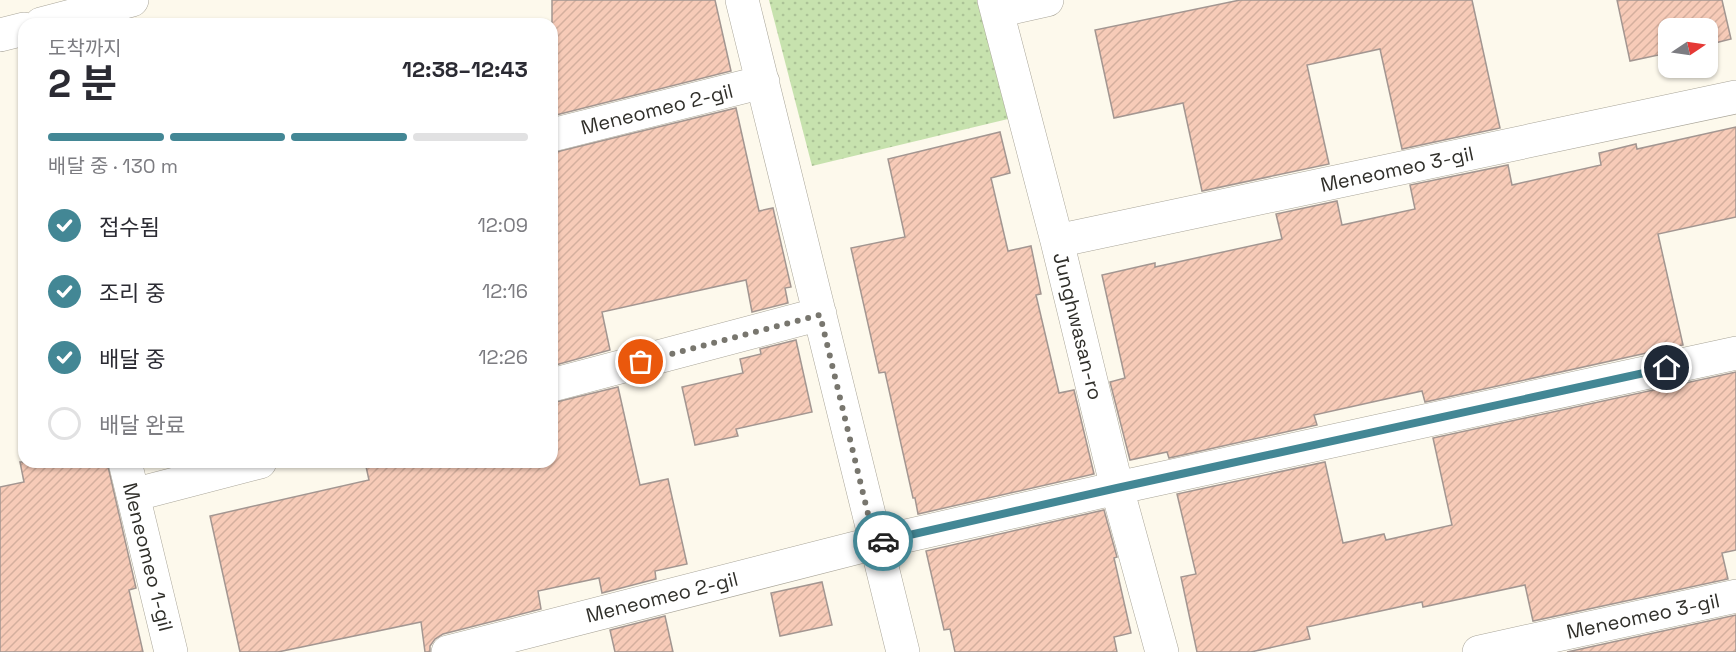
<!DOCTYPE html>
<html lang="ko">
<meta charset="utf-8">
<style>
:root{--surface:#fff;--page:#f7f7f7;--text:#2b2b33;--muted:#7c7c81;--line:#e1e1e2;--accent:#438795}
body{margin:0;font-family:"Space Grotesk","Noto Sans KR",sans-serif;background:var(--page);color:var(--text);height:100vh;display:flex;flex-direction:column;font-size:22px;white-space:nowrap}
*{box-sizing:border-box;margin:0}
p{font-size:20px;color:var(--muted)}
.icon{flex:none;width:33px;height:33px;fill:none;stroke:currentColor;stroke-width:2;stroke-linecap:round;stroke-linejoin:round}
.map{position:relative;flex:1;overflow:hidden}
.drawer{position:absolute;left:18px;top:18px;width:540px;height:450px;display:flex;flex-direction:column;background:var(--surface);border-radius:18px;box-shadow:0 2px 4px #0004}
.drawer>*{flex:none}
.needle{width:39px;rotate:77deg}
.tools{position:absolute;left:1658px;top:18px;display:grid;gap:12px}
.tools a{display:grid;place-items:center;width:60px;height:60px;border-radius:12px;background:var(--surface);box-shadow:0 2px 4px #0004;font-size:30px}
.pin{position:absolute;display:grid;place-items:center;width:51px;height:51px;color:#fff;margin:-26px;border:3px solid #fff;border-radius:50%;box-shadow:0 2px 6px #0007}
.courier{position:absolute;display:grid;place-items:center;width:60px;height:60px;margin:-30px;border:4px solid #438795;border-radius:50%;background:#fff;color:#222;box-shadow:0 2px 8px #0007}
.overview em{font-style:normal;font-weight:700}
.overview div{display:flex;flex-direction:column-reverse}
.overview{display:flex;align-items:center;justify-content:space-between;height:102px;padding:0 30px}
h1{font-size:39px;font-weight:700;line-height:45px}
.bar{display:grid;grid-template-columns:repeat(4,1fr);gap:9px 6px;align-content:center;height:72px;padding:0 30px}
.bar i{height:8px;border-radius:4px;background:var(--line)}
.bar .on{background:var(--accent)}
.bar p{grid-column:span 4}
ol{padding:0 30px;list-style:none}
li{display:flex;align-items:center;gap:18px;height:66px}
li p{margin-inline-start:auto}
li .icon{padding:6px;border-radius:50%;background:var(--accent);color:#fff;stroke-width:4}
li:last-child{color:var(--muted)}
li i{width:33px;height:33px;border:3px solid var(--line);border-radius:50%}
.map>svg:first-child{display:block}
</style>
<div class="map">
<svg width="1736" height="652" viewBox="0 0 1736 652">
<defs>
<pattern id="grass-dots" width="8" height="8" patternUnits="userSpaceOnUse" patternTransform="scale(1.5)"><rect width="8" height="8" fill="#c7e2ae"/><path d="M2 2h.1M6 6h.1" fill="none" stroke="#abc296" stroke-width="1.8" stroke-linecap="round"/></pattern>
<pattern id="building-hatch" width="6" height="6" patternUnits="userSpaceOnUse" patternTransform="scale(1.5)"><rect width="6" height="6" fill="#f7cbb8"/><path d="M-1 1l2-2M0 6l6-6M5 7l2-2" fill="none" stroke="#d4af9e"/></pattern>
</defs>
<rect width="100%" height="100%" fill="#fdf9ec"/>
<!-- grass -->
<path fill="url(#grass-dots)" d="M769,0H977L1008,119L812,166Z"/>
<!-- building -->
<path fill="url(#building-hatch)" stroke="#a39691" stroke-width="1.5" d="M552,0H715L731,71L552,116Z
M1240,0H1472L1500,128L1402,149L1380,49L1307,65L1329,164L1202,191L1183,103L1114,118L1095,30Z
M1617,0H1722L1731,39L1707,45V28H1668V53L1630,61Z
M736,108L759,211L773,208L791,287L785,288L788,303L752,312L746,280L602,312L610,350L552,366V153Z
M1736,127V217L1658,234L1683,345L1425,402L1422,391L1314,415L1317,425L1169,458L1167,452L1130,460L1110,382L1125,378L1102,275L1155,263V267L1282,239L1276,214L1337,201L1342,225L1415,209L1410,185L1508,165L1512,185L1601,165L1599,153L1636,144L1637,149Z
M1000,132L1010,173L991,178L1008,251L1031,246L1041,294L1036,295L1059,393L1074,390L1094,474L918,514L915,498H913L885,372L879,373L851,248L905,237L888,159Z
M796,340L812,412L736,429L738,436L695,445L682,387L743,373L740,359L761,354L760,349Z
M1736,372V550L1722,553L1728,579L1533,621L1525,585L1423,607L1422,602L1307,627L1310,639L1251,652H1197L1181,577L1196,574L1177,494L1325,462L1343,543L1384,534L1386,540L1452,525L1433,438Z
M618,387L640,485L668,479L687,564L655,571L656,579L602,593L599,578L538,591L541,609L443,634L435,639L430,646V652H425L421,622L278,652H240L210,516L369,480L365,462H552V403Z
M20,462H107L136,588L129,590L143,652H0V487L24,482Z
M1104,510L1117,557L1114,558L1131,633L1114,637L1117,652H955L950,629L944,630L926,551Z
M822,582L832,625L780,636L771,593Z
M1736,615V652H1567Z
M665,616L673,652H615L610,630Z"/>
<g fill="none" stroke-linecap="round" stroke-linejoin="round">
<!-- minor casing -->
<g stroke="#a9a599" stroke-width="34">
<path id="minor" d="M742,0L903,652
M994,0L1057,241L1117,488L1162,652
M997,11L1047,0
M41,24L132,0
M0,35L24,29
M552,135L763,82
M1057,241L1736,97
M552,385L820,314
M125,462L171,652
M133,495L260,462
M448,652L875,543L1117,488L1736,353
M1479,652L1736,596"/>
</g>
<!-- minor -->
<use href="#minor" stroke="#fff" stroke-width="33"/>
</g>
<g fill="none" stroke-linecap="round" stroke-linejoin="round">
<!-- done -->
<path stroke="#78766e" stroke-width="6" stroke-dasharray="0 10.8" d="M641,362L820,315L875,543L883,541"/>
<!-- route -->
<path stroke="#438795" stroke-width="8" d="M883,541L1117,488L1667,368"/>
</g>
<g text-anchor="middle" dominant-baseline="central" stroke-width="4.5" stroke-linejoin="round" paint-order="stroke">
<!-- street labels -->
<g font-size="20" fill="#302f2a" stroke="#fff">
<text transform="translate(657 109) rotate(-14)">Meneomeo 2-gil</text>
<text transform="translate(1397 169) rotate(-12)">Meneomeo 3-gil</text>
<text transform="translate(1078 326) rotate(76)">Junghwasan-ro</text>
<text transform="translate(148 557) rotate(76)">Meneomeo 1-gil</text>
<text transform="translate(662 597) rotate(-14)">Meneomeo 2-gil</text>
<text transform="translate(1643 616) rotate(-12)">Meneomeo 3-gil</text>
</g>
</g>
</svg>
<div class="tools">
<a><svg class="needle" viewBox="-14 -14 28 28"><path d="M0-13l5 13h-10z" fill="#e53935"/><path d="M0 13l5-13h-10z" fill="#7c7c81"/></svg></a>
</div>
<div class="pin" style="left:641px;top:362px;background:#ea580c"><svg class="icon" aria-label="bag" viewBox="0 0 24 24"><path d="M5 8h14l-1 12H6zM9 8a3 3 0 0 1 6 0"/></svg></div>
<div class="pin" style="left:1667px;top:368px;background:#1f2937"><svg class="icon" aria-label="home" viewBox="0 0 24 24"><path d="M3 11l9-7 9 7M6 9v11h12V9"/></svg></div>
<div class="courier" style="left:883px;top:541px"><svg class="icon" aria-label="car" viewBox="0 0 24 24"><path d="M5 17H2v-5l4-1 3-4h7l3 4 3 1v5h-3M9 17h6M6 11h13"/><circle cx="7" cy="17" r="2"/><circle cx="17" cy="17" r="2"/></svg></div>
<section class="drawer">
<div class="overview"><div><h1>2 분</h1><p>도착까지</p></div><em>12:38–12:43</em></div>
<div class="bar"><i class="on"></i><i class="on"></i><i class="on"></i><i></i><p>배달 중 · 130 m</p></div>
<ol>
<li><svg class="icon" aria-label="check" viewBox="0 0 24 24"><path d="M5 12l5 5 9-10"/></svg>접수됨<p>12:09</p></li>
<li><svg class="icon" aria-label="check" viewBox="0 0 24 24"><path d="M5 12l5 5 9-10"/></svg>조리 중<p>12:16</p></li>
<li><svg class="icon" aria-label="check" viewBox="0 0 24 24"><path d="M5 12l5 5 9-10"/></svg>배달 중<p>12:26</p></li>
<li><i></i>배달 완료</li>
</ol>
</section>
</div>
